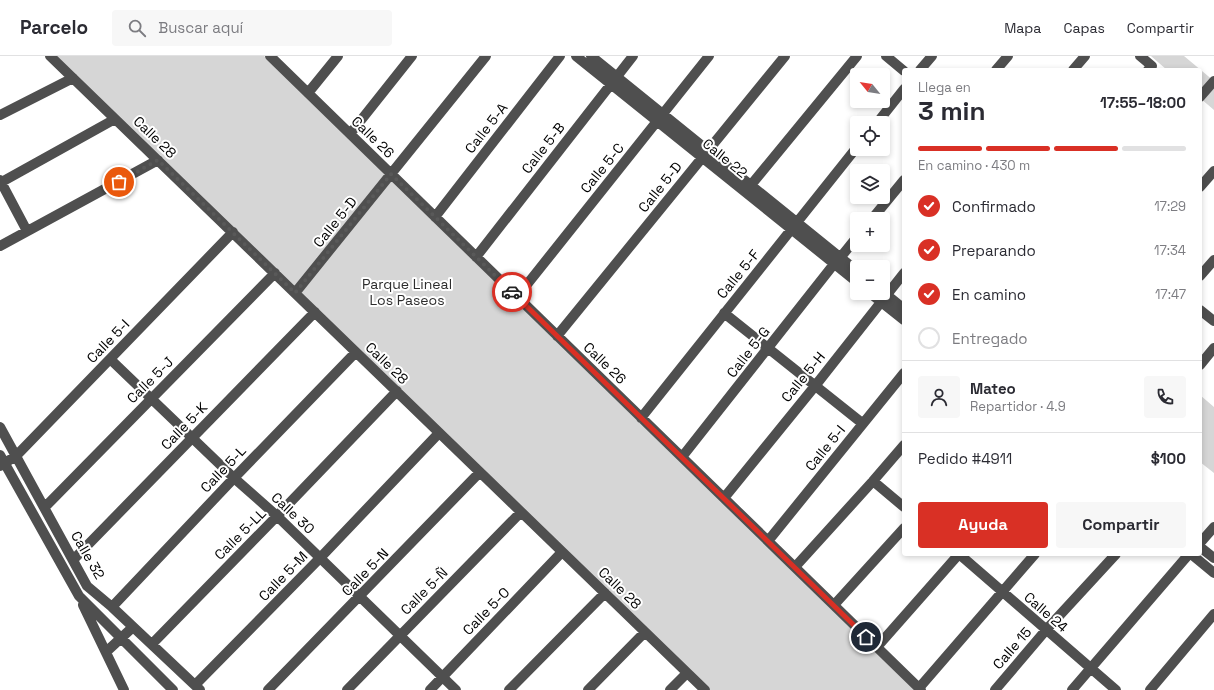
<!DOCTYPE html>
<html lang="es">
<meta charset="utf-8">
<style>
:root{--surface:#fff;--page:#f7f7f7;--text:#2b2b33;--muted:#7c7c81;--line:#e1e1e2;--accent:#d93025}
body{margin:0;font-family:"Space Grotesk",sans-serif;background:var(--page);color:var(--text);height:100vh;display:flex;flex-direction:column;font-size:15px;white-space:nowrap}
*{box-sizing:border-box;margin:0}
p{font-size:13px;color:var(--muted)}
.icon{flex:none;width:22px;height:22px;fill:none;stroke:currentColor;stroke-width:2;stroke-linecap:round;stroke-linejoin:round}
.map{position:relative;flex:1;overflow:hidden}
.drawer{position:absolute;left:902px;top:12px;width:300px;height:488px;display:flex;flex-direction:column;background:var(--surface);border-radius:4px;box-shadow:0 2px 6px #0003}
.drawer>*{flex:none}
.needle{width:26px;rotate:300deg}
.buttons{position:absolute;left:850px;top:12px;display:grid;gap:8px}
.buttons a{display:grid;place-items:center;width:40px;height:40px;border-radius:4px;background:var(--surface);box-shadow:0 2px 6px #0003;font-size:20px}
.pin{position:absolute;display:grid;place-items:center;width:34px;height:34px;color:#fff;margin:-17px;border:2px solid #fff;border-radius:50%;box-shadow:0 1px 4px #0007}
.courier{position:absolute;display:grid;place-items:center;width:40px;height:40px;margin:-20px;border:3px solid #d93025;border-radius:50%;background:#fff;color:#222;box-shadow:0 1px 5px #0007}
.summary em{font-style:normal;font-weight:700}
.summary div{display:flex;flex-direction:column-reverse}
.summary{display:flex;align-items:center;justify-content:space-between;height:68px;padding:0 16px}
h1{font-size:26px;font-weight:700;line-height:30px}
.bar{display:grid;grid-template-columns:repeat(4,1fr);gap:6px 4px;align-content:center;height:48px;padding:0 16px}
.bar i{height:5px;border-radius:3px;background:var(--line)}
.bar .on{background:var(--accent)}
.bar p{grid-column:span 4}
.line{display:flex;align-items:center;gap:10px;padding:0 16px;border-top:1px solid var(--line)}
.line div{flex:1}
.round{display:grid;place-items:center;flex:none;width:42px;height:42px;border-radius:4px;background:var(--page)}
ol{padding:0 16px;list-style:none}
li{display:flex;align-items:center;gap:12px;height:44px}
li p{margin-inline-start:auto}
li .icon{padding:4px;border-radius:50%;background:var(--accent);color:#fff;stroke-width:4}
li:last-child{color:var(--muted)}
li i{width:22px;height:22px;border:2px solid var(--line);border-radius:50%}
.action{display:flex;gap:8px;margin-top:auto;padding:8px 16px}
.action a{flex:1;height:46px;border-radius:4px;background:var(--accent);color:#fff;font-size:16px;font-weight:700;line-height:46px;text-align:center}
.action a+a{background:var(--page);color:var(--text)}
header{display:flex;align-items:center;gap:24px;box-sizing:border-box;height:56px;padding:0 20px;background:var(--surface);border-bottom:1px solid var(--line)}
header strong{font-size:19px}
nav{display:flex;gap:22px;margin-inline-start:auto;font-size:14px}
.search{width:280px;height:36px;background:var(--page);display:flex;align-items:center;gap:10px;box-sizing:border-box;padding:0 14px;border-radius:4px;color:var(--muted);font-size:15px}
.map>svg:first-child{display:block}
</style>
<header>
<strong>Parcelo</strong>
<div class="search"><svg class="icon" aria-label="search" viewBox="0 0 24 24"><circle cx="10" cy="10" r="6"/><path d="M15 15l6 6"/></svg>Buscar aquí</div>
<nav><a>Mapa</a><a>Capas</a><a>Compartir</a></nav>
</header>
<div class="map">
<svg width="1214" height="634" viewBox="0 0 1214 634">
<rect width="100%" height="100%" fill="#fff"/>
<!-- green -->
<path fill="#d6d6d6" d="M56,0H264L919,634H710Z
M1151,0H1184L1214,25V54L1200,42V14H1167Z
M1200,339L1214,351V417L1200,406Z"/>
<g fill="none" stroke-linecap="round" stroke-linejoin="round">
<!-- minor -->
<path stroke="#4f4f4f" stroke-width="10" d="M50,0L705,634
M270,0L921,634
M576,0L857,226
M591,0L857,215
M886,0L904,15
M1140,0L1152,10L1148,14
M920,14L932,0
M996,14L1008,0
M1073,14L1085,0
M308,37L338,0
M1200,41L1214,25
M0,59L73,22
M877,67L904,33
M350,78L412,0
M0,124L27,175
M0,127L115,63
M751,129L857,0
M1200,131L1214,115
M435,161L560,0
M872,163L904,124
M0,190L158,104
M476,201L633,0
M840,202L857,181
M1200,220L1214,204
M883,236L904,253
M295,237L486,0
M870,237L904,264
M517,241L709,0
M1200,254L1214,265
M724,257L862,367
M557,280L785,0
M110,303L234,422L277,460L456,634
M1200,309L1214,292
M641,362L857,91
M0,371L87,530L112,551L200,634
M0,399L79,540L173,634
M682,401L834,208
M0,410L16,400L233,176
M873,425L904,451
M724,442L815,330L904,217
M45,451L275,217
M768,485L904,317
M1200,487L1214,471
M1200,491L1214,502
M959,498L1116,634
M1191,498L1214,517
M74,503L315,256
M795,511L873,425L904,389
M83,549L124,634
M834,549L904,472
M112,551L234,422L356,296
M152,588L277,460L397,335
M877,591L959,498
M106,596L133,571
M195,629L320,502L439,377
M919,632L1035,498
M268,634L480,416
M347,634L521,456
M430,634L562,496
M509,634L605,537
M588,634L645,576
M670,634L687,617
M995,634L1046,574L1116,498
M1072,634L1189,498
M1150,634L1214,558"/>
</g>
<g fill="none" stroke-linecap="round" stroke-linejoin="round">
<!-- done -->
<path stroke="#595959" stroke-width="4" stroke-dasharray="0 7.2" d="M119,126L158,104L295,237L391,118L512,236"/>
<!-- route -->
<path stroke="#d93025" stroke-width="5" d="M512,236L866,581"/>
</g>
<g text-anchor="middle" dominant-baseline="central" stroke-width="4" stroke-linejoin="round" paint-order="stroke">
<!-- street labels -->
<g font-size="14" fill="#000" stroke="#fff">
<text transform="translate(486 72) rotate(-52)">Calle 5-A</text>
<text transform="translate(155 81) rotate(44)">Calle 28</text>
<text transform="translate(373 81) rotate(44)">Calle 26</text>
<text transform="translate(543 92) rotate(-52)">Calle 5-B</text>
<text transform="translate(725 102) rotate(39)">Calle 22</text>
<text transform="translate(602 112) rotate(-51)">Calle 5-C</text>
<text transform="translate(660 131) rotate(-51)">Calle 5-D</text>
<text transform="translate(335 166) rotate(-51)">Calle 5-D</text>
<text transform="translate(738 218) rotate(-51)">Calle 5-F</text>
<text transform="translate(108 285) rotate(-46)">Calle 5-I</text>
<text transform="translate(748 296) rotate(-52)">Calle 5-G</text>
<text transform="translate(387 307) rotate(44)">Calle 28</text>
<text transform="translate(605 307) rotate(44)">Calle 26</text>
<text transform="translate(803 321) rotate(-51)">Calle 5-H</text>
<text transform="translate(150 324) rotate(-45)">Calle 5-J</text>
<text transform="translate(184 370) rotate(-46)">Calle 5-K</text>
<text transform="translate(825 392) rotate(-51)">Calle 5-I</text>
<text transform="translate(223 413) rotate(-46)">Calle 5-L</text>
<text transform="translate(293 457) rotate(43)">Calle 30</text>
<text transform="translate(240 478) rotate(-45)">Calle 5-LL</text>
<text transform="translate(88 499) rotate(60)">Calle 32</text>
<text transform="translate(365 516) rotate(-46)">Calle 5-N</text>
<text transform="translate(283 520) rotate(-46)">Calle 5-M</text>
<text transform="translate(620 532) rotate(44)">Calle 28</text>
<text transform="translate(424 535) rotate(-45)">Calle 5-Ñ</text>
<text transform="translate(486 555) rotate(-46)">Calle 5-O</text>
<text transform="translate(1046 556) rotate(41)">Calle 24</text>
<text transform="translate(1012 592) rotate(-49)">Calle 15</text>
</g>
<!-- park labels -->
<g font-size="14" fill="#2d2d2d" stroke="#fff">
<text x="407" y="228">Parque Lineal<tspan x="407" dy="16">Los Paseos</tspan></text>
</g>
</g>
</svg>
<div class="buttons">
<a><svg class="needle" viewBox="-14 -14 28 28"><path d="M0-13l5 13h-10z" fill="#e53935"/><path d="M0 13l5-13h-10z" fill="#7c7c81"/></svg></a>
<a><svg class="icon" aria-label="locate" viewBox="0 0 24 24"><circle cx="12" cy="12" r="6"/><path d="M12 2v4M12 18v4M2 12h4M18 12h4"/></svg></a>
<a><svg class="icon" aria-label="layers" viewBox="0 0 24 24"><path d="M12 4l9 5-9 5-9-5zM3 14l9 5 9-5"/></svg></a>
<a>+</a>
<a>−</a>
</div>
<div class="pin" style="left:119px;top:126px;background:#ea580c"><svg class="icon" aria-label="bag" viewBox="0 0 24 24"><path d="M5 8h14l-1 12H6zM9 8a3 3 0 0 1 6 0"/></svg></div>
<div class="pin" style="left:866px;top:581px;background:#1f2937"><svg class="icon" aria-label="home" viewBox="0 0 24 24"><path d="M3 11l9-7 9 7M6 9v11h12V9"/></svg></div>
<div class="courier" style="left:512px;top:236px"><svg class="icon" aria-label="car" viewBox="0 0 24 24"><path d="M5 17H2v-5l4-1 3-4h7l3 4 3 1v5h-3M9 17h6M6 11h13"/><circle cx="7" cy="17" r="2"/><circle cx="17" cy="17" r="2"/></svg></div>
<section class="drawer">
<div class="summary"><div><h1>3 min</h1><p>Llega en</p></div><em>17:55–18:00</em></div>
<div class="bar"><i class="on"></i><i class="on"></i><i class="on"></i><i></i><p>En camino · 430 m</p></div>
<ol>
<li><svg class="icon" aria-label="check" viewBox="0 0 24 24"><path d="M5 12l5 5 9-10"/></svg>Confirmado<p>17:29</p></li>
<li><svg class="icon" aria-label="check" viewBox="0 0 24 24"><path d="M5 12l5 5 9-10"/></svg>Preparando<p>17:34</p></li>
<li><svg class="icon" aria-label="check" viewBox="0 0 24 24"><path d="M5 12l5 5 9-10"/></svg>En camino<p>17:47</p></li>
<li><i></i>Entregado</li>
</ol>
<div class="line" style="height:72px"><a class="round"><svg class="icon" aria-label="person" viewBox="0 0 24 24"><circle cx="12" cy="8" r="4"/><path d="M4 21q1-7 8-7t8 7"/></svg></a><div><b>Mateo</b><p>Repartidor · 4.9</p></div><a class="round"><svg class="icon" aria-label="phone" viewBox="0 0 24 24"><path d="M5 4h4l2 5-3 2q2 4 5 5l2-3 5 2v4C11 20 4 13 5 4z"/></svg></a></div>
<div class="line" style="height:52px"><div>Pedido #4911</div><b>$100</b></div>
<div class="action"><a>Ayuda</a><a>Compartir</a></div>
</section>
</div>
